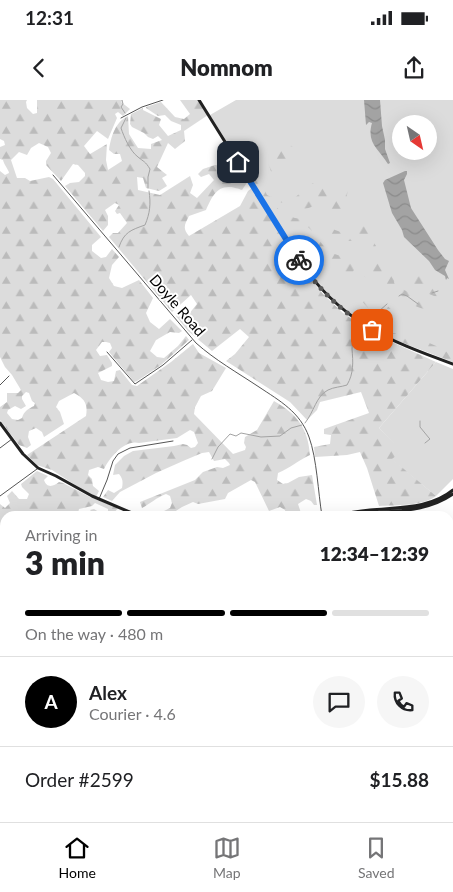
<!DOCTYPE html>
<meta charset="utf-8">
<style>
:root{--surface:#fff;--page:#f6f6f6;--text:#202124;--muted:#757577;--line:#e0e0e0;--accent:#000}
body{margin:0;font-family:Lato,sans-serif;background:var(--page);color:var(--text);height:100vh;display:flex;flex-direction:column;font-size:19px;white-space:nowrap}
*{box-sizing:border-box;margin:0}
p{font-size:16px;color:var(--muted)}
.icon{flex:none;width:28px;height:28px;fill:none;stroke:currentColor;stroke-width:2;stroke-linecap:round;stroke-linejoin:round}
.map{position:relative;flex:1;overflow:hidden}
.details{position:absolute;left:0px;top:411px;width:454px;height:311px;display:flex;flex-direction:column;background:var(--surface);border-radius:15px 15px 0 0;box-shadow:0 5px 20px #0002}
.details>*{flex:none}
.needle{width:32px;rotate:146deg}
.buttons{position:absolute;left:392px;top:15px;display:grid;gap:10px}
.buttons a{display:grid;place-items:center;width:45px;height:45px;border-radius:50%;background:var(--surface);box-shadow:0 5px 20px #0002;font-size:25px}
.pin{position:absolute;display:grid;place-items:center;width:42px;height:42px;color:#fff;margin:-21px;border-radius:10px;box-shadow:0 2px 8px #0006}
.courier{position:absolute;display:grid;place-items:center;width:50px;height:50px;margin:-25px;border:4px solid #1a73e8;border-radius:50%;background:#fff;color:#222;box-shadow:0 1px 6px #0007}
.headline em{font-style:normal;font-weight:800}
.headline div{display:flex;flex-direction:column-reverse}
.headline{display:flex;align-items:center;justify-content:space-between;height:85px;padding:0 25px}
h1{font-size:32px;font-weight:800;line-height:38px}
.bar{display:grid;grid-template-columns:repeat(4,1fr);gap:8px 5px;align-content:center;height:60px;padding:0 25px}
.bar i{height:6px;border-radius:4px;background:var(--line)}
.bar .on{background:var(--accent)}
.bar p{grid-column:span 4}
.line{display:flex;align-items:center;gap:12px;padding:0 25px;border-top:1px solid var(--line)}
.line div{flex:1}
.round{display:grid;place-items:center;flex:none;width:52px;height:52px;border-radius:26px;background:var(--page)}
.status{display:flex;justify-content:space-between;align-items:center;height:35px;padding:0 25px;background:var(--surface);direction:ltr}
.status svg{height:14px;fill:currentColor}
header{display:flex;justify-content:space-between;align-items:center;height:65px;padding:0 25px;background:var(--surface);font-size:22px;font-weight:800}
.dock{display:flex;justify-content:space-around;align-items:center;height:70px;border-top:1px solid var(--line);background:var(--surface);font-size:14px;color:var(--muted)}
.dock a{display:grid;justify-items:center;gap:2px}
.dock .on{color:var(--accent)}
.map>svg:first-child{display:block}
</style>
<div class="status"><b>12:31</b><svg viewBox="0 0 49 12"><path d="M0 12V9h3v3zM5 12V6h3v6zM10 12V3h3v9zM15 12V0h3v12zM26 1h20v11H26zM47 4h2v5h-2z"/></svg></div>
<header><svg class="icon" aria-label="back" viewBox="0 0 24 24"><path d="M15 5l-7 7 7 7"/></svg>Nomnom<svg class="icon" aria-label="share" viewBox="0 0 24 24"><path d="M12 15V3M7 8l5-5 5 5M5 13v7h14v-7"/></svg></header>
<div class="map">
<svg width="453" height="722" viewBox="0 0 453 722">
<defs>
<pattern id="forest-firs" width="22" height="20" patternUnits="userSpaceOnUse" patternTransform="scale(1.25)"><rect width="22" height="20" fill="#dcdcdc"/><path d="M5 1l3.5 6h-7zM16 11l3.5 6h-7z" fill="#bbb"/></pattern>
<pattern id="water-waves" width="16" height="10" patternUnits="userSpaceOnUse" patternTransform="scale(1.25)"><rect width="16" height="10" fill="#a3a3a3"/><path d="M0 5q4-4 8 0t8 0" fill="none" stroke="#8b8b8b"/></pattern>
</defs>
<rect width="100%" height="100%" fill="#fff"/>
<!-- grass -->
<path fill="#dcdcdc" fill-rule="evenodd" d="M236,0H453V262L394,239L363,223L321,186L312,176L210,15ZM401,24H429V51H401Z
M436,262L453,269V379L436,396L391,359L401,351L379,328Z"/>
<!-- forest -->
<path fill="url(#forest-firs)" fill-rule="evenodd" d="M0,0H27L26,2L27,8L33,14L37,13V0H123L121,2L130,9L123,16L118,12L115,14L117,18L108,39L97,31L84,46L90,54L107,44L106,60L108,70L122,61L120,54H114L109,50C111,37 115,22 128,16L129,34L138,48L151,49V44L162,40L158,36L153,39L148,37L144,33L132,27L130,24L131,14L143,8V10L161,19L159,25L168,36L181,30V25L171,21L165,15L158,16L146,8V7L161,2L175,17L184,19L190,14L180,0H198L208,15L184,31L185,41L175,49L168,43L157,67L167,75L162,78L167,86L159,91L146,88L143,78L137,77L138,90L160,95L190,76L193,85L190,93L197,98L214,80L209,74L201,77L198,74L203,69L215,65L229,67L238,64L248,81L242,90C239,89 233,87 230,87C216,86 211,99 206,110L189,116C185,124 182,128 189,136L240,106L248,91L252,88L304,171L323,194L343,213L372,233L436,262L379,328L402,351L392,359L436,396C424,406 395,405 379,406L367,368L360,352L347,355L315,357L314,347L330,344L331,335L324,334V329L369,313L361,292L320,302L317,310L307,320L290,302L226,261L235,254L249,237L240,229L212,251L188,231L176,216L179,212L188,215L197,204L191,195L172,212L109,137L113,133H118L127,123L120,113L117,114L115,111L119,105L115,103L105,110L108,116V125L103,131L65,86L70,83L79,82L85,76V73L78,65L73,64L61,81L46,65V61L51,53L48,47L39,43L31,48L27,55L19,52L11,60L17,78H25L30,81L49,77L53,79L101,137L92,145V151L101,158L106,157L112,149L119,157L112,165L109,178L114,186L122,188L139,180L153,198L146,213L150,222L159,229L170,219L182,231L179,233L170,232L156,240L150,251L157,257L164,258L178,246L186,236L189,240L161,265L137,281L134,282L109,252L112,248L110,243L106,242H102L96,250L100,256L107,255L112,263V266L98,273L101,280L108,282L114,281L116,271L120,270L132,285L137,286L171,262L193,244L199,253L226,268L212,291L201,296L195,307L194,314L233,354L245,350L246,347L244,343L245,337L257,330L274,301C297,314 308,328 310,355C299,360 290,368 278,373L277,380L283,384L288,383L299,377L312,375L317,405H314L311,401L306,399L298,404L302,416H286L285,410L280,407L269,411L255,382L251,380L228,393L225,399L198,404L193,402L182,407L168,416H145V415L158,414L170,408L172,403L170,396L166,394C156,398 151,403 142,408L140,402L195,380L203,372L217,367L223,368L230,365L229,363L225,359L214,361L209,352L202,353L183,361L156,373L120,392L112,401L103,397L108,390L114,393L122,388C123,382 123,379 119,374L113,375L115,365L124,356L133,351L174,346L183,344L187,345L191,348L195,347L198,343L194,332L190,330L177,338L139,343C125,339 110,357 104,369L98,367L89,370L88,375L92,379L93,386L99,391L96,397L89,394L52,370L37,365L27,355L86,316C88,304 85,299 74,293L59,301L56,307L60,312L64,324L44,337L42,332L36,328L29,331L28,337L31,345L27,348L19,345L0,320V307L7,302V293H18L21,290L12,275L5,267L0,257V71L5,75L9,73C9,70 4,65 3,60L0,59V47L5,45L4,41L0,39ZM26,292L29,293L32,301L35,303L34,306C28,309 24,311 22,318L18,320L12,319L7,313L8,310L15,306L21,309L26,306L22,299V296Z
M279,44L292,46L296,52C292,55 287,57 284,61C281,67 281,73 276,77H273L265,54Z
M252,60L254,62L258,77L267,95L271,97L275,95L279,90L280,91V92C278,99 274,103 268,107L242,65L248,61Z
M313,83H329L340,92L345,88L348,91C344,104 350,101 351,110C332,121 331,111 313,106C303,112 290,106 280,102L282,98L286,97L293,99Z
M275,106L285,115L295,118L308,120L317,125L326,127H331L335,130L341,132H345L354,127L360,125L364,126L376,146L374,148H365L358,141H340L327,131L324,130L312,131C304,122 300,122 293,133L296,142L302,150L305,156L314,168L317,174L322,180L326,182L329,187L336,192L339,200L341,203L352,209L357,210L367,221L384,231L389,233H396L402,237H416L445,250L453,258V262C426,251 397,242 372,228C324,201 300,158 272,114L273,109Z
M315,135C320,141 325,149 332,153C342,157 365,161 350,175C351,186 364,196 374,200C376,201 379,200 382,201C387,204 391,211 397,214L391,216L385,221L369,209L358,197L353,190L344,182L336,168L326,161L313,139Z
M378,154L381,155L387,165L395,173L396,177L394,182L395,185L408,192L423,204L439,208L453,215V224L448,223L437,214L415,206L410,200L406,198L394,193L386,188L379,187L358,172L359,166H369L375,163V156Z
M412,168H415C420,171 425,175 429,179C438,186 438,191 450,192L453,195V203H449L445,198L434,196L422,191L416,190L409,183H406L404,181L409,178L411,169Z
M37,371L48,376L44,380C47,389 54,386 59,382L63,383L90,397L118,408C109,420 105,416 92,416L93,413L90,410L94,409L102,414L108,412V409L95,403L92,406L79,409L78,413L80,416H44L39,413L31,416H5V436L0,440V404L5,408L10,403L7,396L12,391L19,399H27L29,394L22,387L21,384Z"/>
<!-- water -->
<path fill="url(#water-waves)" d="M364,0H380L382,26L385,40V49L390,63L388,64C379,49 366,43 372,23L369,22L366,25Z
M405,71H407V74L404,80L411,108L438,150L445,159L449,161L445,170L449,179L447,178L446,180L445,176L435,170L429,161L404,137L402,130L392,113L383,83L385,80Z"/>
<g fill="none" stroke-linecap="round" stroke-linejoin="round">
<!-- stream -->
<path stroke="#a3a3a3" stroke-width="1" d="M122,0L123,4L121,7L125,13
M126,18L121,28C124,37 130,51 138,57C144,62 145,61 150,69L148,77V88
M119,147C124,132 131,130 145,125C150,113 151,104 149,91
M432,193L438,191
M399,196L402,194L407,196L418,204
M357,217L365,213L378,212L387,204
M420,321V327L429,338L430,339L425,343
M305,323C314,312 316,296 328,290C334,287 341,287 347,285C354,273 353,262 352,249C352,246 353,243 353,241C353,233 350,228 353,221
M212,359L218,347L230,334L236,336L241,333L261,337L280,336L291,328L302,325"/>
<!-- street -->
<path stroke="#555" stroke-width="1" d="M121,18L142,7L163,0
M53,75L196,243C215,260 238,273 259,287C280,301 300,312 309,337C317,359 318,392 322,416
M107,252L135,284L163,265L192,240
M0,285L9,276
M0,348L12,339
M0,396L37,369
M99,399L107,380L113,361L118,354L130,348L173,341
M242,416L247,415L252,416
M0,459L5,455
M449,461L453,470
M449,514L453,513
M449,549L453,545
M449,568L453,571
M449,591L453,587
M449,631L453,634
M0,651L5,659
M449,668L453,669
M0,669L5,665
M449,707L453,705
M135,718H136
M207,718L217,720L219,722
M313,718L315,722
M377,718L378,722
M161,722L162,720V718
M250,722L255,718"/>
<!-- secondary -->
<path stroke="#222" stroke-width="3" d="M199,0L298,159C340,221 386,240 453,264
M0,323L23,354L38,368L56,376L92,396L139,416
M335,416C347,413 358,411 370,410C399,407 430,409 453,390
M348,416C383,409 422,416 453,394
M0,562L5,560
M0,565L5,564"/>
</g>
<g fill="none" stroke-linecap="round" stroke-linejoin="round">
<!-- done -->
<path stroke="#595959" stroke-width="5" stroke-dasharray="0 9" d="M299,160C318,189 342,212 372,230"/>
<!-- route -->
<path stroke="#1a73e8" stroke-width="6" d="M238,62L299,160"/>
</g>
<g text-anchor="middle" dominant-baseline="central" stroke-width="4" stroke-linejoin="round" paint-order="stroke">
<!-- street labels -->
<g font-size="15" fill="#000" stroke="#fff">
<text transform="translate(178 205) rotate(49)">Doyle Road</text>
</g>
</g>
</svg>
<div class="buttons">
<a><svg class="needle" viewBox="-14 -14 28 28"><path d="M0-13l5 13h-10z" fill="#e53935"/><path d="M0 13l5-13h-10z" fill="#757577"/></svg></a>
</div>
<div class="pin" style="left:372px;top:230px;background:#ea580c"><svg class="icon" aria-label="bag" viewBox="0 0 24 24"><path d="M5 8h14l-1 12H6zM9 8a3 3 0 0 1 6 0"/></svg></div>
<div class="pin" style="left:238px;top:62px;background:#1f2937"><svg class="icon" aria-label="home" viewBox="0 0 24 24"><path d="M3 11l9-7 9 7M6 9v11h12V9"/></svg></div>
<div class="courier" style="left:299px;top:160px"><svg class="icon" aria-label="bike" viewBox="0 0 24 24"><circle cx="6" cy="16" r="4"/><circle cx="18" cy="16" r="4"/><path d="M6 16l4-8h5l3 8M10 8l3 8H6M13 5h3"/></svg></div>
<section class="details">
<div class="headline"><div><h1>3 min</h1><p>Arriving in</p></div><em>12:34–12:39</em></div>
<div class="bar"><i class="on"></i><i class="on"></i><i class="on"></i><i></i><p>On the way · 480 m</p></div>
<div class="line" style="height:90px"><b class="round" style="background:var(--accent);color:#fff">A</b><div><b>Alex</b><p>Courier · 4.6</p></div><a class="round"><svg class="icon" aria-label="chat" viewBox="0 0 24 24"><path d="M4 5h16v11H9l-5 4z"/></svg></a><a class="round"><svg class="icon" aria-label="phone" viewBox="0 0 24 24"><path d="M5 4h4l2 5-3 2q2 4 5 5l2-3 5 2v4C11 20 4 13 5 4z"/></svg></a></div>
<div class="line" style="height:65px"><div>Order #2599</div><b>$15.88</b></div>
</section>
</div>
<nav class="dock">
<a class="on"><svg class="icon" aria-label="home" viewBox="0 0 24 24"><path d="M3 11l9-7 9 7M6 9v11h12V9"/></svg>Home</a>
<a><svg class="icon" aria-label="map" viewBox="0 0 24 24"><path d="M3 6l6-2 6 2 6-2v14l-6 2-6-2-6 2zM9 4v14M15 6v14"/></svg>Map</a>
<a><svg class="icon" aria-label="saved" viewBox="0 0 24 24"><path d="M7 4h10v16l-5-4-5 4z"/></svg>Saved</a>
</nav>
